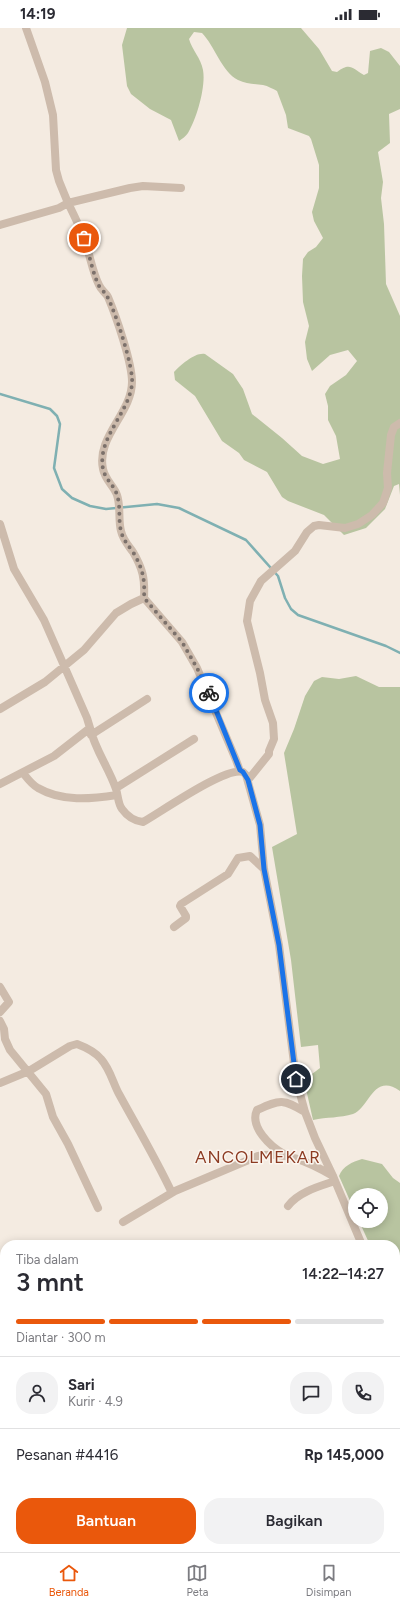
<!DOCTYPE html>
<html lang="id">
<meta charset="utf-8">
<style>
:root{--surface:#fff;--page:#f2f2f3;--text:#2b2b33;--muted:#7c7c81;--line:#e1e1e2;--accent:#ea580c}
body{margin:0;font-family:Figtree,sans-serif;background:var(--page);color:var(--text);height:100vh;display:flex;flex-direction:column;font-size:15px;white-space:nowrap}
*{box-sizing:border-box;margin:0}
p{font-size:13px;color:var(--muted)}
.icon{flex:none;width:22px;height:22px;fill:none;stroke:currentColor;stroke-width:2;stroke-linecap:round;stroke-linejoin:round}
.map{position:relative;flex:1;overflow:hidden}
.sheet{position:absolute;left:0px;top:1212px;width:400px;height:312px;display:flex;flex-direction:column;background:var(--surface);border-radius:16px 16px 0 0;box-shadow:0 2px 10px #0003}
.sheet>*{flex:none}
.fabs{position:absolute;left:348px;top:1160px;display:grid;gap:8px}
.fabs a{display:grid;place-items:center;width:40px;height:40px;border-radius:50%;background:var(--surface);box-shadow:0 2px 10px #0003;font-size:20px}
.pin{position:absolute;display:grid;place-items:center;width:34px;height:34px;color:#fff;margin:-17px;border:2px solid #fff;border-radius:50%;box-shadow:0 1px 4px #0007}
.courier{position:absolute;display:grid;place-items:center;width:40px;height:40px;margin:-20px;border:3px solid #1a73e8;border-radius:50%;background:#fff;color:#222;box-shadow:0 1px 5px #0007}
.overview em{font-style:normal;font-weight:600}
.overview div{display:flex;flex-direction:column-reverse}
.overview{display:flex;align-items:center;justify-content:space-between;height:68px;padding:0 16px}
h1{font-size:26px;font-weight:600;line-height:30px}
.bar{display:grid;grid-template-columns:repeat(4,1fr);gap:6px 4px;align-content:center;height:48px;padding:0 16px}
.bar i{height:5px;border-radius:3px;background:var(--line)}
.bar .on{background:var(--accent)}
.bar p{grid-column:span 4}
.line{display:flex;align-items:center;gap:10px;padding:0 16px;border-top:1px solid var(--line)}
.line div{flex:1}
.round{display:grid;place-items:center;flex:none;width:42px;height:42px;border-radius:16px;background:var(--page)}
.primary-button{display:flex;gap:8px;margin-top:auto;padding:8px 16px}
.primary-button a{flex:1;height:46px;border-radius:16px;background:var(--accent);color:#fff;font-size:16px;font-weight:600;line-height:46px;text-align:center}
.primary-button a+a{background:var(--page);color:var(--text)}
.status{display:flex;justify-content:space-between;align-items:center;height:28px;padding:0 20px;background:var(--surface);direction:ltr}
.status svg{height:11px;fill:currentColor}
.tabs{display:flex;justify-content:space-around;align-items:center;height:56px;border-top:1px solid var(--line);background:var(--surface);font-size:11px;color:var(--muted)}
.tabs a{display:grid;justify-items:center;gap:2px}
.tabs .on{color:var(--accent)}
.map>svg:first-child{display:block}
</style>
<div class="status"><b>14:19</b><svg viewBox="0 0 49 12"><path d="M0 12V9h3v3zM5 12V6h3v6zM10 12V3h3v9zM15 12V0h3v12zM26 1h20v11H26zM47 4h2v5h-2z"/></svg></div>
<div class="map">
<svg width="400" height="1524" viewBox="0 0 400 1524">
<rect width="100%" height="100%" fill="#f4ebe1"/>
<!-- green -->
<path fill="#b8c4a0" d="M127,0H301L319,21L332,43L337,44C350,34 352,40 364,47L368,45L370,23L381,20L389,24L400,38V81L389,86L390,115L378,124L383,154L381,170L384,196L386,256L400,288V467L399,456L394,458L385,481L366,500L344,507L324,487L288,473L282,469L267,444L244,432L239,425L222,413L195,368L175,352L174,344C181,337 195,324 205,326L233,346L243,361L252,386L282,410L302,428L323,436L340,431L336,408L328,392V378L325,366L330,358L346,347L357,333L348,322L330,327L312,343L307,331L305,314L309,298L303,274L302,248L303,231L308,224L316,219L323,210L314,193L312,184L319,160V137L311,111L309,108L288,100L286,87L277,63C273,61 268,58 263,57C254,56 246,56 238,52C222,44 214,17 202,5L194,4L189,11C192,22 201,30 203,42C206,58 197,90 188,105C186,108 182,111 179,113L171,92L150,81L131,66L127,58L122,17Z
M356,648L379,659H400V1063C373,1044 369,1081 353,1086C340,1090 327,1089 313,1092L304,1052L320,1040L318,1017L301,1019L291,932L272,819L297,806L284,725L294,701L305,668L314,653L322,649L339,651Z
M362,1131L382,1136L393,1150L400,1155V1262L395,1257V1217H370L359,1193H381V1167H355V1184L339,1148C343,1138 352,1134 362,1131Z"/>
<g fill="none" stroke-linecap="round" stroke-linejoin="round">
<!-- stream -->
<path stroke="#7fb0b2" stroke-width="2.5" d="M0,366L50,381L57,388L60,396L54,440L62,461L72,470L90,478L106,481L157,476L179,480L246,512L278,548L285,570L291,581L298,587L386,618L400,625"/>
<!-- street -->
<path stroke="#cdbbac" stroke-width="8" d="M0,197L59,180L68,175L59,153L56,142L53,87L45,54L26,0
M0,496L14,541L44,592L87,690L90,700
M144,570C145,551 143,541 133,524C128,517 123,512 121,503C118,492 121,479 117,467C114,458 105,452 103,441C96,409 132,385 132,354C132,334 116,288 108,269C106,265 101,262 99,257C92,243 90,226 84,211C80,199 74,187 68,175L130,160L143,158L181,160
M0,681L45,654L84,622L116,585L131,576L144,570L182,614L197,640L236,732L240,743
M91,707L147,671
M23,745C27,750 32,757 38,760C62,774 91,771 117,767
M248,752L269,726V723L274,711L273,695L265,672L260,645L247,593L250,573L261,553L295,523L307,504L314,498L319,497L345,500L358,496L372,487L383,475L388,460L387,445L391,407L394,399L400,395
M0,756L54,728L90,700C95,722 109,740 116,761C118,767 118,776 122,781C127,788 134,793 143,794C161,784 226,738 243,744L246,747L260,797L264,841L279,917L296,1051L305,1084L315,1110L333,1148L362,1217
M116,760L194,711
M174,899L186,890V888L180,878L181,876L228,846L238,830L250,828L264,841
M0,959L9,974L0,984
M0,993L4,1001L5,1011L10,1022L46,1066L53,1089L68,1116L98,1180
M0,1055L29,1043L70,1018L77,1016C85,1019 95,1024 101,1031C110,1041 113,1055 119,1066C137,1099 156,1131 172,1165
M284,1126C271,1119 249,1099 257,1082C281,1071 283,1071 305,1084
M288,1178C298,1164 320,1158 335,1153
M123,1194L175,1163L258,1128C286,1123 309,1134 333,1148
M395,1293L400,1302
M0,1391L5,1406
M395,1421L399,1426
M395,1516L400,1521
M29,1519L31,1524
M165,1519L166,1524
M281,1524L292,1519"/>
</g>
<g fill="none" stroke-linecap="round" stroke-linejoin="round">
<!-- done -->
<path stroke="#7c716b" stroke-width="4" stroke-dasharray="0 7.2" d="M84,210C89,225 92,242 98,256C100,261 105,264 107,268C115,283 134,340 132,356C129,385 97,410 103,441C105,451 114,457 117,467C121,479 118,491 121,503C123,512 128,517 133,524C143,541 145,551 144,570L182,614L197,640L209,665"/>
<!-- route -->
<path stroke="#1a73e8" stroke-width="5" d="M209,665L240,742L243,744L248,752L260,797L264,841L279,917L296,1051"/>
</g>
<g text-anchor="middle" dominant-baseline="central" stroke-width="3" stroke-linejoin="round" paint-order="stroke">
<!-- quarter labels -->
<g font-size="17" letter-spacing="1" fill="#8c3b22" stroke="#fbf5ee">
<text x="258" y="1129">ANCOLMEKAR</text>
</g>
</g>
</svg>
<div class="fabs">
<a><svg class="icon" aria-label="locate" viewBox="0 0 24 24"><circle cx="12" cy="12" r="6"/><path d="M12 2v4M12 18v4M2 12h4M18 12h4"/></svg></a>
</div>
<div class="pin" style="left:84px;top:210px;background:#ea580c"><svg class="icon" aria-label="bag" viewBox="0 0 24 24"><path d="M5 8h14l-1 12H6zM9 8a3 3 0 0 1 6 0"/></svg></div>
<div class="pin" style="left:296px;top:1051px;background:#1f2937"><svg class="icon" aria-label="home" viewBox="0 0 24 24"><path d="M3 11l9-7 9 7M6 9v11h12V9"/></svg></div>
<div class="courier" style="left:209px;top:665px"><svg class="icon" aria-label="bike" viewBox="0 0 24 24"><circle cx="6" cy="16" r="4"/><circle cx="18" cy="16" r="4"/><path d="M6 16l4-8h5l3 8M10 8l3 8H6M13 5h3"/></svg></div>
<section class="sheet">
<div class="overview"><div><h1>3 mnt</h1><p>Tiba dalam</p></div><em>14:22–14:27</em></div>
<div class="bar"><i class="on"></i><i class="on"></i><i class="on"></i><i></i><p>Diantar · 300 m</p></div>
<div class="line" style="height:72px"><a class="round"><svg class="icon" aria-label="person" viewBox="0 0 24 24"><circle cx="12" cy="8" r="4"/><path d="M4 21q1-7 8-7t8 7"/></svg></a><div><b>Sari</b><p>Kurir · 4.9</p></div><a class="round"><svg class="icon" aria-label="chat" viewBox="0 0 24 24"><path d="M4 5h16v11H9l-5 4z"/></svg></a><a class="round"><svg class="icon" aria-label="phone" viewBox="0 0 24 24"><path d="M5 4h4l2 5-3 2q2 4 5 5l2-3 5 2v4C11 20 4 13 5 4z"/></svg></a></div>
<div class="line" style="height:52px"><div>Pesanan #4416</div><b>Rp 145,000</b></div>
<div class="primary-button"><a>Bantuan</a><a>Bagikan</a></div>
</section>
</div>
<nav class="tabs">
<a class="on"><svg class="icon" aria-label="home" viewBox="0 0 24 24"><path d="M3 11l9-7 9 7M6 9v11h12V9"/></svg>Beranda</a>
<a><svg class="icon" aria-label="map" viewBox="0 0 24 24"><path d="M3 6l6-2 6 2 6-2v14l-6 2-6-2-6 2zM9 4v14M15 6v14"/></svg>Peta</a>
<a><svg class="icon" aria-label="saved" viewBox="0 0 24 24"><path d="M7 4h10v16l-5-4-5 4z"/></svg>Disimpan</a>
</nav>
